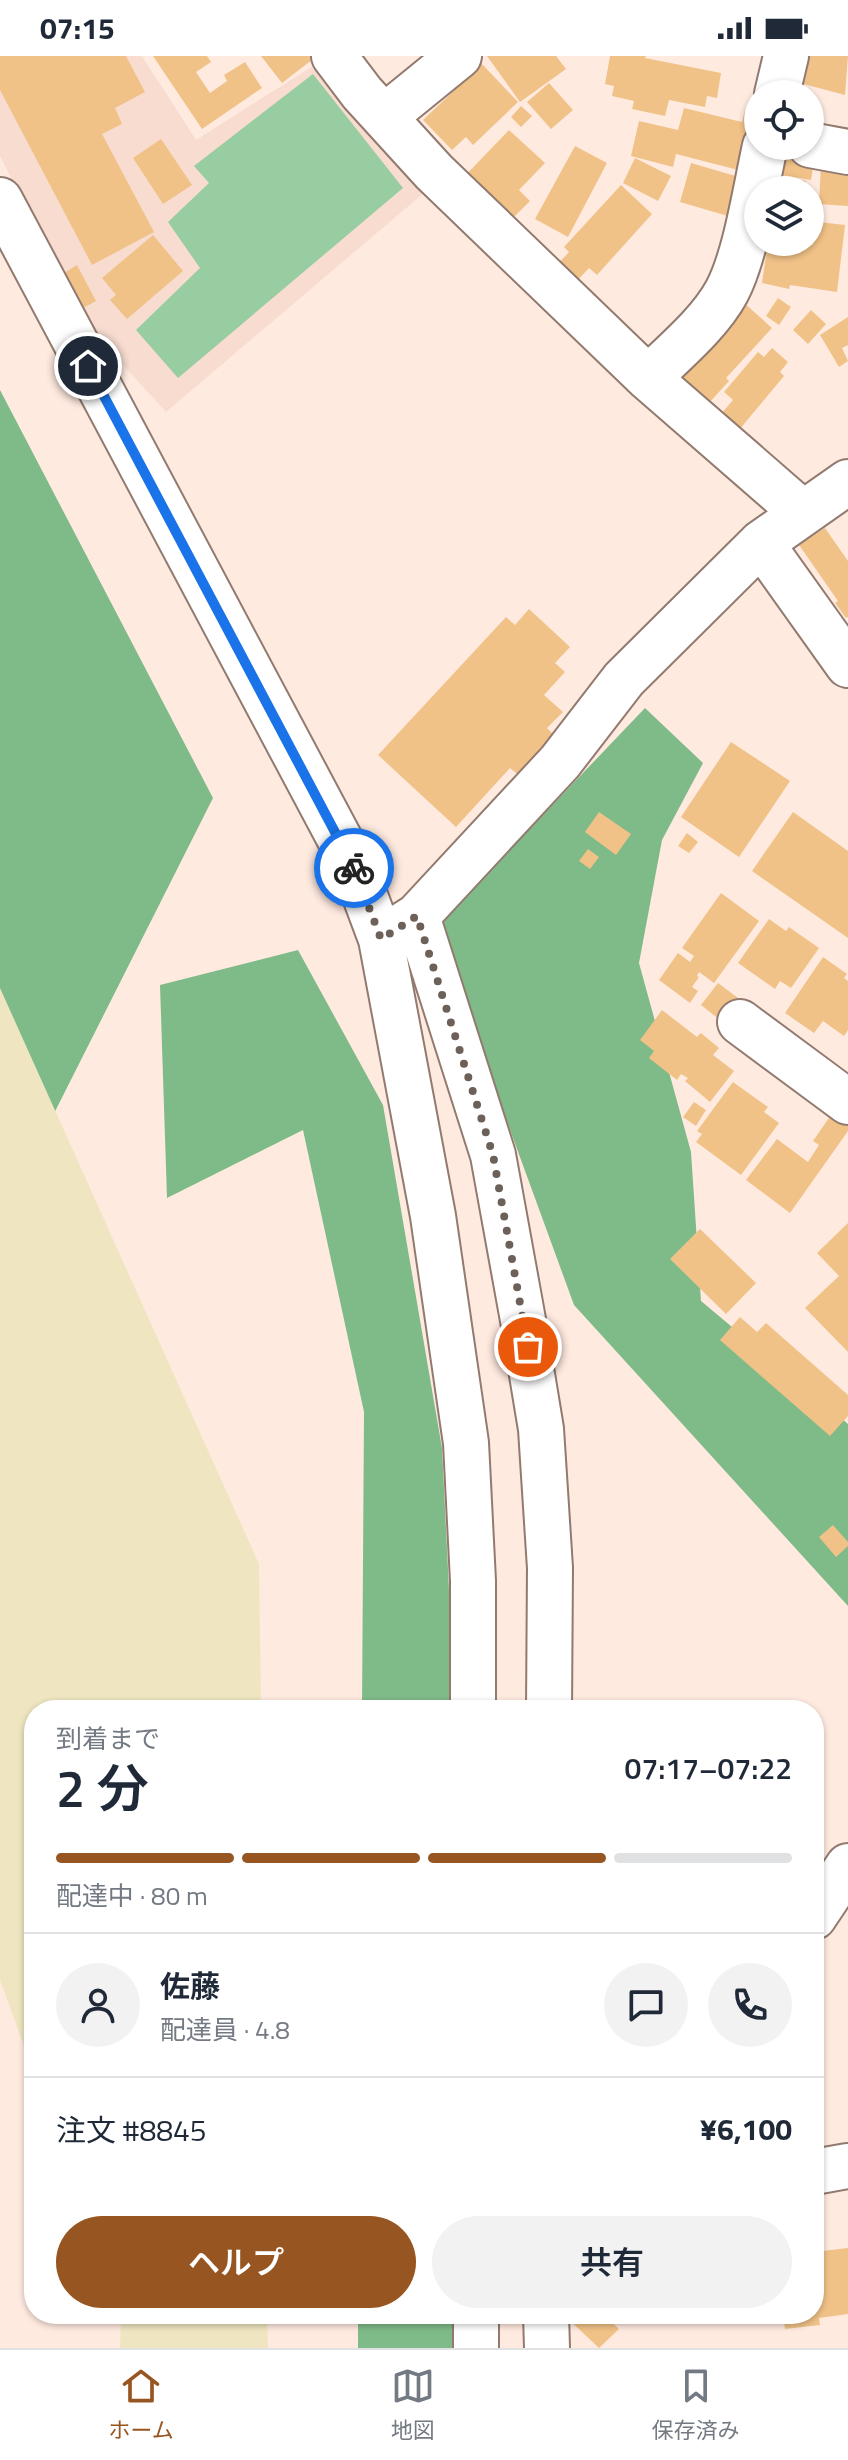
<!DOCTYPE html>
<html lang="ja">
<meta charset="utf-8">
<style>
:root{--surface:#fff;--page:#f2f2f3;--text:#1f2937;--muted:#747a83;--line:#e0e1e3;--accent:#975621}
body{margin:0;font-family:"Titillium Web","Noto Sans JP",sans-serif;background:var(--page);color:var(--text);height:100vh;display:flex;flex-direction:column;font-size:30px;white-space:nowrap}
*{box-sizing:border-box;margin:0}
p{font-size:26px;color:var(--muted)}
.icon{flex:none;width:44px;height:44px;fill:none;stroke:currentColor;stroke-width:2;stroke-linecap:round;stroke-linejoin:round}
.map{position:relative;flex:1;overflow:hidden}
.drawer{position:absolute;left:24px;top:1644px;width:800px;height:624px;display:flex;flex-direction:column;background:var(--surface);border-radius:32px;box-shadow:0 2px 6px #0004}
.drawer>*{flex:none}
.controls{position:absolute;left:744px;top:24px;display:grid;gap:16px}
.controls a{display:grid;place-items:center;width:80px;height:80px;border-radius:50%;background:var(--surface);box-shadow:0 2px 6px #0004;font-size:40px}
.pin{position:absolute;display:grid;place-items:center;width:68px;height:68px;color:#fff;margin:-34px;border:4px solid #fff;border-radius:50%;box-shadow:0 2px 8px #0007}
.courier{position:absolute;display:grid;place-items:center;width:80px;height:80px;margin:-40px;border:6px solid #1a73e8;border-radius:50%;background:#fff;color:#222;box-shadow:0 2px 10px #0007}
.summary em{font-style:normal;font-weight:600}
.summary div{display:flex;flex-direction:column-reverse}
.summary{display:flex;align-items:center;justify-content:space-between;height:136px;padding:0 32px}
h1{font-size:52px;font-weight:600;line-height:60px}
.bar{display:grid;grid-template-columns:repeat(4,1fr);gap:12px 8px;align-content:center;height:96px;padding:0 32px}
.bar i{height:10px;border-radius:6px;background:var(--line)}
.bar .on{background:var(--accent)}
.bar p{grid-column:span 4}
.line{display:flex;align-items:center;gap:20px;padding:0 32px;border-top:2px solid var(--line)}
.line div{flex:1}
.round{display:grid;place-items:center;flex:none;width:84px;height:84px;border-radius:42px;background:var(--page)}
.cta{display:flex;gap:16px;margin-top:auto;padding:16px 32px}
.cta a{flex:1;height:92px;border-radius:48px;background:var(--accent);color:#fff;font-size:32px;font-weight:600;line-height:92px;text-align:center}
.cta a+a{background:var(--page);color:var(--text)}
.status{display:flex;justify-content:space-between;align-items:center;height:56px;padding:0 40px;background:var(--surface);direction:ltr}
.status svg{height:22px;fill:currentColor}
.menu{display:flex;justify-content:space-around;align-items:center;height:112px;border-top:2px solid var(--line);background:var(--surface);font-size:22px;color:var(--muted)}
.menu a{display:grid;justify-items:center;gap:4px}
.menu .on{color:var(--accent)}
.map>svg:first-child{display:block}
</style>
<div class="status"><b>07:15</b><svg viewBox="0 0 49 12"><path d="M0 12V9h3v3zM5 12V6h3v6zM10 12V3h3v9zM15 12V0h3v12zM26 1h20v11H26zM47 4h2v5h-2z"/></svg></div>
<div class="map">
<svg width="848" height="2292" viewBox="0 0 848 2292">
<rect width="100%" height="100%" fill="#ffeae0"/>
<!-- built -->
<path fill="#f7dccf" d="M0,0H142L196,84L321,5L425,136L166,356L83,265L0,100Z"/>
<!-- green -->
<path fill="#98cca1" d="M313,18L403,132L178,322L136,274L200,212L168,166L209,127L194,110Z"/>
<!-- forest -->
<path fill="#7fba89" d="M0,334L213,742L25,1115L0,1048Z
M645,652L703,707L662,784L639,907L691,1096L701,1245L848,1368V1550L574,1249L436,871Z
M298,894L383,1049L442,1392L455,1654H362L364,1356L303,1074L167,1142L160,929Z
M358,2258H458V2292H358Z"/>
<!-- sand -->
<path fill="#efe5c0" d="M0,932L259,1508L261,1654H34V2017L0,1924Z
M121,2258H267L268,2292H120Z"/>
<!-- building -->
<path fill="#f1c287" d="M0,0H126L145,36L115,52L122,68L102,78L154,176L92,209L0,34Z
M153,0H207L211,6L196,16L210,37L227,25L224,19L245,6L262,32L202,73Z
M261,0H317L282,27Z
M487,0H556L566,13L520,46Z
M610,0H646L645,2L721,17L717,42L707,40L705,51L669,44L665,60L632,53L634,45L612,40L614,30L605,28Z
M807,0H848L845,39L800,27Z
M482,8L518,46L473,89L466,81L452,94L423,64Z
M549,27L573,54L551,73L527,46Z
M521,50L532,60L521,71L511,61Z
M684,52L742,66L745,54L758,58V84L750,117L676,98L673,111L631,100L639,65L678,74Z
M509,74L545,107L519,134L530,145L511,164L462,123Z
M161,83L192,129L163,148L133,102Z
M575,90L607,107L568,181L535,163Z
M778,99L814,105L811,124L775,118Z
M635,102L671,120L658,145L623,127Z
M691,107L749,124L738,163L680,146Z
M821,108L848,110V150L819,148Z
M776,119L806,125L805,134H773Z
M621,129L652,158L597,219L589,212L575,227L556,210L569,196L564,191Z
M819,166L845,169L837,236L790,229L789,233L762,227L768,186H810V169L819,170Z
M153,179L183,215L127,263L110,244L116,239L102,222Z
M77,209L96,245L83,252L64,217Z
M778,242L791,251L779,269L766,260Z
M742,245L772,272L726,322L729,325L708,348L675,317Z
M811,254L826,268L808,288L793,274Z
M848,261V289L842,292L848,305L839,311L820,279Z
M772,292L788,306L780,316L784,320L739,374L720,359L733,344L724,336L758,296L764,301Z
M825,472L848,505V561L846,562L835,547L838,545L799,489Z
M529,553L570,591L555,607L565,616L544,639L563,656L547,672L557,682L521,721L510,712L456,771L378,699L506,561L515,569Z
M731,686L790,725L739,801L681,761Z
M599,756L631,778L616,799L585,776Z
M793,756L848,795V882L752,815Z
M687,777L698,786L689,797L678,790Z
M588,793L599,801L590,813L579,805Z
M721,837L759,865L714,927L699,916L697,920L699,921L692,931L698,935L690,947L659,924L678,897L690,906L694,900L682,892Z
M769,863L786,875L789,871L819,892L791,932L780,925L775,933L738,907Z
M823,901L847,918L844,922L848,925V974L844,980L823,965L814,977L785,957Z
M718,927L742,945L725,968L701,949Z
M662,954L697,981L701,977L719,992L713,999L734,1015L710,1046L685,1025L688,1022L681,1018L677,1024L649,1002L654,995L640,984Z
M733,1026L768,1051L764,1056L779,1067L741,1119L696,1086L702,1078L697,1075Z
M694,1046L706,1054L696,1070L683,1061Z
M833,1056L848,1067V1075L790,1157L746,1124L777,1083L808,1106L819,1089L813,1085Z
M848,1167V1296L805,1252L839,1220L817,1197Z
M700,1173L756,1227L726,1258L670,1203Z
M740,1261L757,1276L766,1267L848,1339V1360L830,1380L720,1284Z
M833,1469L848,1486V1490L836,1501L819,1481Z
M848,2192V2258L819,2262L820,2269L785,2273L783,2258H814V2196Z
M563,2258H603L619,2273L599,2292Z"/>
<g fill="none" stroke-linecap="round" stroke-linejoin="round">
<!-- minor casing -->
<g stroke="#927a6f" stroke-width="48">
<path id="minor" d="M334,0L362,37L434,116L648,322L802,456
M777,38L786,0
M384,61L459,0
M810,89L848,96
M0,144L353,808L381,883L417,860L560,706L624,623L761,487L848,426
M648,322C674,297 710,267 727,235C746,199 756,130 765,90
M761,487L848,609
M417,860L493,1099L523,1264L541,1373L550,1512L549,1654
M381,883L433,1160L466,1387L473,1525V1654
M740,966L848,1046
M814,1861L848,1810
M814,2116L848,2110
M546,2258L547,2292
M476,2292V2258"/>
</g>
<!-- minor -->
<use href="#minor" stroke="#fff" stroke-width="44"/>
</g>
<g fill="none" stroke-linecap="round" stroke-linejoin="round">
<!-- done -->
<path stroke="#6d6059" stroke-width="8" stroke-dasharray="0 14.4" d="M354,812L381,883L417,860L493,1099L528,1291"/>
<!-- route -->
<path stroke="#1a73e8" stroke-width="10" d="M88,310L354,812"/>
</g>
</svg>
<div class="controls">
<a><svg class="icon" aria-label="locate" viewBox="0 0 24 24"><circle cx="12" cy="12" r="6"/><path d="M12 2v4M12 18v4M2 12h4M18 12h4"/></svg></a>
<a><svg class="icon" aria-label="layers" viewBox="0 0 24 24"><path d="M12 4l9 5-9 5-9-5zM3 14l9 5 9-5"/></svg></a>
</div>
<div class="pin" style="left:528px;top:1291px;background:#ea580c"><svg class="icon" aria-label="bag" viewBox="0 0 24 24"><path d="M5 8h14l-1 12H6zM9 8a3 3 0 0 1 6 0"/></svg></div>
<div class="pin" style="left:88px;top:310px;background:#1f2937"><svg class="icon" aria-label="home" viewBox="0 0 24 24"><path d="M3 11l9-7 9 7M6 9v11h12V9"/></svg></div>
<div class="courier" style="left:354px;top:812px"><svg class="icon" aria-label="bike" viewBox="0 0 24 24"><circle cx="6" cy="16" r="4"/><circle cx="18" cy="16" r="4"/><path d="M6 16l4-8h5l3 8M10 8l3 8H6M13 5h3"/></svg></div>
<section class="drawer">
<div class="summary"><div><h1>2 分</h1><p>到着まで</p></div><em>07:17–07:22</em></div>
<div class="bar"><i class="on"></i><i class="on"></i><i class="on"></i><i></i><p>配達中 · 80 m</p></div>
<div class="line" style="height:144px"><a class="round"><svg class="icon" aria-label="person" viewBox="0 0 24 24"><circle cx="12" cy="8" r="4"/><path d="M4 21q1-7 8-7t8 7"/></svg></a><div><b>佐藤</b><p>配達員 · 4.8</p></div><a class="round"><svg class="icon" aria-label="chat" viewBox="0 0 24 24"><path d="M4 5h16v11H9l-5 4z"/></svg></a><a class="round"><svg class="icon" aria-label="phone" viewBox="0 0 24 24"><path d="M5 4h4l2 5-3 2q2 4 5 5l2-3 5 2v4C11 20 4 13 5 4z"/></svg></a></div>
<div class="line" style="height:104px"><div>注文 #8845</div><b>¥6,100</b></div>
<div class="cta"><a>ヘルプ</a><a>共有</a></div>
</section>
</div>
<nav class="menu">
<a class="on"><svg class="icon" aria-label="home" viewBox="0 0 24 24"><path d="M3 11l9-7 9 7M6 9v11h12V9"/></svg>ホーム</a>
<a><svg class="icon" aria-label="map" viewBox="0 0 24 24"><path d="M3 6l6-2 6 2 6-2v14l-6 2-6-2-6 2zM9 4v14M15 6v14"/></svg>地図</a>
<a><svg class="icon" aria-label="saved" viewBox="0 0 24 24"><path d="M7 4h10v16l-5-4-5 4z"/></svg>保存済み</a>
</nav>
